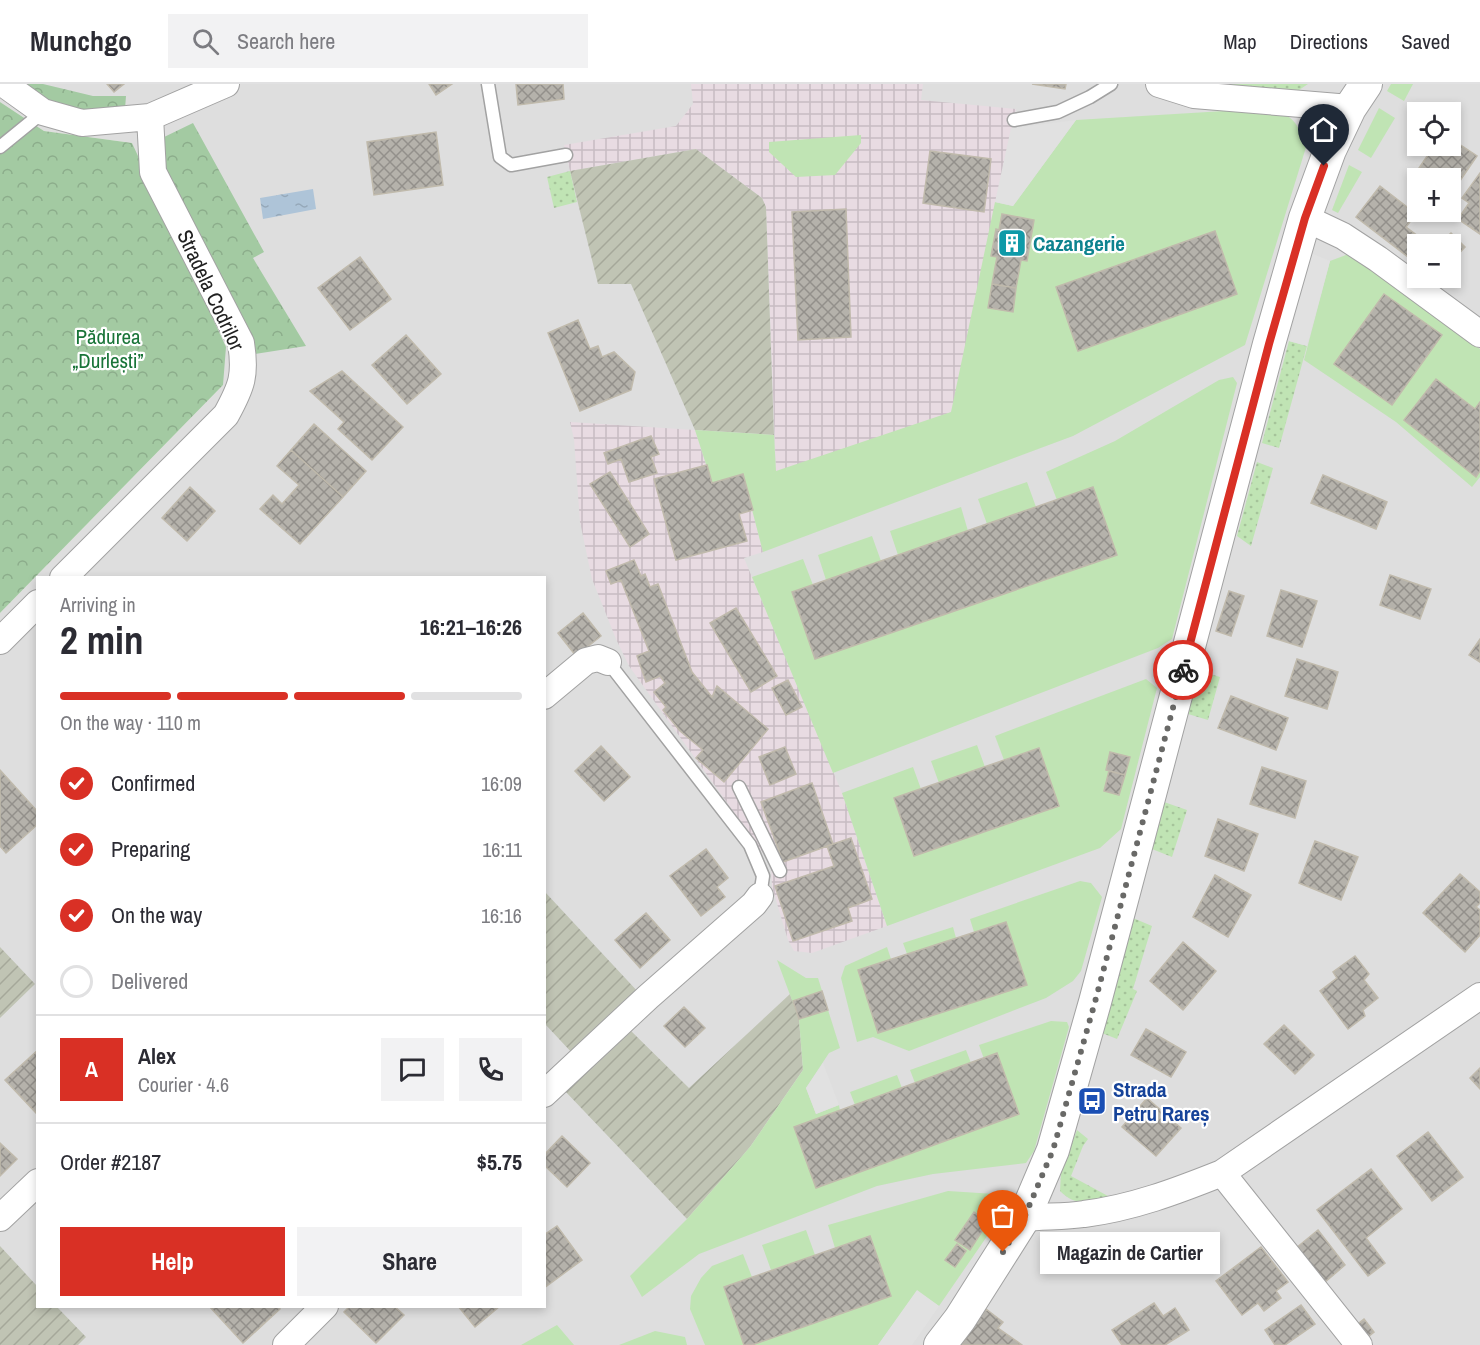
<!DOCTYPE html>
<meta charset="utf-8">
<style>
:root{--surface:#fff;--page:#f2f2f3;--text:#2b2b33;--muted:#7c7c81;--line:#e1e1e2;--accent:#d93025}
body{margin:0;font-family:"Archivo Narrow",sans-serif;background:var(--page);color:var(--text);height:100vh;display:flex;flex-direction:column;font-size:22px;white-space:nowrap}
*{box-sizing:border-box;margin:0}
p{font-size:20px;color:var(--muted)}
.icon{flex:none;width:33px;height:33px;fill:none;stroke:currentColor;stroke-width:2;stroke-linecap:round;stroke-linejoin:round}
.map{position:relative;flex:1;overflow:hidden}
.panel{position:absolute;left:36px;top:492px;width:510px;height:732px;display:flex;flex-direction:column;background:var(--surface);border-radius:0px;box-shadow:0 3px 9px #0003}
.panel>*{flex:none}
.buttons{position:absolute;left:1407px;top:18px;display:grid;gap:12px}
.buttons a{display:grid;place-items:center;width:54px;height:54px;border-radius:0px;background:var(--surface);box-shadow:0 3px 9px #0003;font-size:30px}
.pin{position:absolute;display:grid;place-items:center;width:51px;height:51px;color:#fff;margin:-62px -26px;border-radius:50% 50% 50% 0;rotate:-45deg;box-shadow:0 0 6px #0007}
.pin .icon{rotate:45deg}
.courier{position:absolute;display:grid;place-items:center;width:60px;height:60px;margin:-30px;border:4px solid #d93025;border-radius:50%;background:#fff;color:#222;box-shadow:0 2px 8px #0007}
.bubble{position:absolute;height:42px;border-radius:0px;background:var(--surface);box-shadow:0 3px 9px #0003;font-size:20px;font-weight:800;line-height:42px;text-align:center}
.headline em{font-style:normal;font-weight:800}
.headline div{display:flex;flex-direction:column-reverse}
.headline{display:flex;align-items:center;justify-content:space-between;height:102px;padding:0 24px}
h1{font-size:39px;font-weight:800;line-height:45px}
.bar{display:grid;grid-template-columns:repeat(4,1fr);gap:9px 6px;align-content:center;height:72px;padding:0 24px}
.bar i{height:8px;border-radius:4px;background:var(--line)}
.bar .on{background:var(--accent)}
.bar p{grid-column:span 4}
.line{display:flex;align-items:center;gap:15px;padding:0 24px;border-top:2px solid var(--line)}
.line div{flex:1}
.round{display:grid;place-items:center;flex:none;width:63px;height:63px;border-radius:0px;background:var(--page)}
ol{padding:0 24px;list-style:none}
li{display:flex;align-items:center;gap:18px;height:66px}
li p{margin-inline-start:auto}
li .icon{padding:6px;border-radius:50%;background:var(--accent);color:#fff;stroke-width:4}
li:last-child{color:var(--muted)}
li i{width:33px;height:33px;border:3px solid var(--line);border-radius:50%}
.cta{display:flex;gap:12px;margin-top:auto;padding:12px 24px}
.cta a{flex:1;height:69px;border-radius:0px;background:var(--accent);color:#fff;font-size:24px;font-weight:800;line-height:69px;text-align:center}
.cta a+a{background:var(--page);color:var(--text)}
header{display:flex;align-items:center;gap:36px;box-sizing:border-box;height:84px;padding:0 30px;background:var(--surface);border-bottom:2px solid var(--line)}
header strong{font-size:28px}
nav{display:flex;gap:33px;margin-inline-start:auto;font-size:21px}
.search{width:420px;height:54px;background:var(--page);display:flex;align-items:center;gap:15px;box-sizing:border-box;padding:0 21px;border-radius:0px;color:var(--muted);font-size:22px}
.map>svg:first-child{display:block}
</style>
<header>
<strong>Munchgo</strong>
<div class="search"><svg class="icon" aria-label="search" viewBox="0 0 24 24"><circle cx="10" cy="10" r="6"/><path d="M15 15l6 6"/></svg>Search here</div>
<nav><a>Map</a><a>Directions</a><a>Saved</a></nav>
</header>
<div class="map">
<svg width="1480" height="1261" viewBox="0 0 1480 1261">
<defs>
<pattern id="industrial-grid" width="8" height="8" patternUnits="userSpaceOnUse" patternTransform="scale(1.5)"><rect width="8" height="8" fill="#e8dbe2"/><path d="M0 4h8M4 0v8" fill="none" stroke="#c7bcc2"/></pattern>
<pattern id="construction-furrows" width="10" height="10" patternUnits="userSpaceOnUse" patternTransform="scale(1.5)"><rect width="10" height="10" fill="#c0c4b4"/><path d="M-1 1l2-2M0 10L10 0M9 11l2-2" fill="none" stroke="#a5a89a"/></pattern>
<pattern id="grass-dots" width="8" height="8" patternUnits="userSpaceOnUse" patternTransform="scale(1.5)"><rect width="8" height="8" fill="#c0e4b4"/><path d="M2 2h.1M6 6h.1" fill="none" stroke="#a5c39a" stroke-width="1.8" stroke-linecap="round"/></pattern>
<pattern id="forest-crowns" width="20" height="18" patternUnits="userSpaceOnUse" patternTransform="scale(1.5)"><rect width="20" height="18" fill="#a3caa2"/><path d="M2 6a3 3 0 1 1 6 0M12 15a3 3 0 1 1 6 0" fill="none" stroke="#8cad8b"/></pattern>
<pattern id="water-ripples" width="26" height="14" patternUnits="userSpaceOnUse" patternTransform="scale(1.5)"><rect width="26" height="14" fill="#aec4d8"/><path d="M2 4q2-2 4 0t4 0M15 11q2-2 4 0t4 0" fill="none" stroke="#95a8b9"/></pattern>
<pattern id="building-cross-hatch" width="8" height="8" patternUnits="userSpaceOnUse" patternTransform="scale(1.5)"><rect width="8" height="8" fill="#b5b2ab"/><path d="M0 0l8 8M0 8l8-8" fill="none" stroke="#93908b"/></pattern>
</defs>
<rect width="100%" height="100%" fill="#f0efe8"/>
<!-- residential -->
<path fill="#dedede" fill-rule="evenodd" d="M0,0H1480V1261H0V529L223,301L132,59L44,47L0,18ZM1418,28H1450V62H1418ZM1418,94H1450V128H1418ZM1418,160H1450V194H1418ZM38,494H544V1222H38Z"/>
<!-- industrial -->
<path fill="url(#industrial-grid)" d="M691,0H923L921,16L1016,25L952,328L776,388L766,123L762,114L696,65L570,87L564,61L676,42L693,20Z
M570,338L695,346L712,399L743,390L763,468L744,474L842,709L887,842L812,869L794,867L788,856L772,803L771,780L629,582L616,555L592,495L580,438L574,355Z"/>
<!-- construction -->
<path fill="url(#construction-furrows)" d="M696,65L762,114L766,123L774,351L695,346L631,200H598L570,87Z
M545,808L640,910L574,971L545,940Z
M0,863L35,900L0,934Z
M790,910L799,935L803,986L750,1063L687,1135L564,1006L628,944L689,1004Z
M0,1162L37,1202L38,1222L57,1223L86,1253L78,1261H0Z"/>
<!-- grass -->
<path fill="url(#grass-dots)" d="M1211,0H1308L1299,6Z
M570,87L577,118L554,124L547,93Z
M1289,257L1307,262L1279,364L1262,359Z
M1257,378L1273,384L1251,462L1237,452Z
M1200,587L1220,593L1208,636L1188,630Z
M1164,718L1187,726L1172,773L1152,765Z
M1133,834L1152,842L1133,905L1137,907L1117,955L1102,949Z
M1077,1046L1088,1055L1083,1062L1071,1092L1108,1112C1088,1118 1076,1123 1060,1107L1061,1088Z"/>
<!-- forest -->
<path fill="url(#forest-crowns)" d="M22,0H43L93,12H126L125,25L88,27L52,20Z
M0,18L44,47L132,59L226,263L223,301L0,529Z
M193,39L264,168L253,174L306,262L255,270L159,81L160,55Z"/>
<!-- garden -->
<path fill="#c0e4b4" d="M1391,0H1413L1404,17L1387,7Z
M1379,24L1395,34L1371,74L1358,66Z
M1257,25C1291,32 1291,28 1307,60L1245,261L1073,352L763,468L743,391L712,399L695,346L774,351L776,387L951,328L995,118L1013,122L1076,36Z
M861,51V59L835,91L796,93L769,68V58Z
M1349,81L1362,88L1338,129L1332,126Z
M1354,168L1480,265V393L1472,403L1396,338L1304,276L1330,177Z
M1233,293L1237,299L1172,555L1158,564L833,689L752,493L803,475L813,501L792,508L815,575L1116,471L1093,403L1057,416L1046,388L1115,357L1219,296Z
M1027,398L1036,423L987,440L978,415Z
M961,423L968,447L898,471L890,447Z
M872,452L881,477L826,496L818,471Z
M1146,595L1157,604L1121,745L1100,764L887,842L842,709L913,683L921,705L894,715L914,772L1059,722L1004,676L995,652Z
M977,661L985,683L939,699L931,677Z
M1080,797L1091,799L1102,813L1081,887L1073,897L1046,914L909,967L873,953L857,958L841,894L845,882L887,863L891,875L858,886L878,948L1026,901L1006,838L974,848L970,835Z
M953,843L956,854L907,870L903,859Z
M777,876L806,894H818L840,964L829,969L806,1004L816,1030L839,1021L840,1027L1019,1030L997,970L984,975L979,961L1051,937L1067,938L1069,943L1034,1067L1026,1079L933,1090L877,1102L699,1170L642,1213L630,1192L687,1135L750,1063L803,986L799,935Z
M966,966L971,979L915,999L910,986Z
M897,991L902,1004L855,1021L850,1008Z
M948,1107L995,1110L1004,1120L1001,1132L939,1222L917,1207L878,1261H752L891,1212L870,1152L835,1164L828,1141Z
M806,1146L815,1171L771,1186L762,1161Z
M743,1170L752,1193L724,1203L744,1261H705L690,1225L691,1212L701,1194L712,1182Z
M557,1241L574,1261H521Z
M655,1247L685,1253L687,1261H619Z"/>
<!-- parking -->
<path fill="#e1e1e1" d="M1076,36L1013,122L995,118L1011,44Z
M1311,169L1330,177L1307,262L1289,257Z
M823,979L839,1021L816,1030L806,1004Z
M917,1206L939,1222L912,1261H878Z"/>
<!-- water -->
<path fill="url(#water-ripples)" d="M313,105L316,125L263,135L260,114Z"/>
<!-- building -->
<path fill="url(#building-cross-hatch)" stroke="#c0baac" stroke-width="1.5" d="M107,0H124L114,8Z
M429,0H452L436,11Z
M516,0H563L564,15L518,21Z
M1032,0H1066L1065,5Z
M436,48L443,101L374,111L367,58Z
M1450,54L1477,72L1453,107L1450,105V94H1435L1419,84L1434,62H1450Z
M930,67L991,75L984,128L923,119Z
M1480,89V150L1458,135L1469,119L1462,114Z
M1380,102L1416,130L1406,143L1426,158L1424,160H1418V169L1412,176L1356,133Z
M846,125L851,253L798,256L792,128Z
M1002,130L1034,136L1027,177L1021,176L1016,204L992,200L997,173L991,172L996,145L999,146Z
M1215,147L1237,210L1078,267L1056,203Z
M1451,149L1465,163L1450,179V160H1439Z
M360,173L391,215L350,246L318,204Z
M992,200L1016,204L1013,228L988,224Z
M1384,210L1442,251L1392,321L1334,280Z
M578,236L590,265L598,262L602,273L614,268L635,288L631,306L580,327L548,249Z
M406,251L441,290L407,320L372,281Z
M342,287L403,343L372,376L338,345L344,338L310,307Z
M1436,295L1475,325L1480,318V387L1476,393L1404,336Z
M314,340L366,387L343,413L291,366Z
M651,352L659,370L651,373L657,389L629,398L621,375L608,380L604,369Z
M291,366L343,413L300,460L260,425L273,411L282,420L299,401L277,382Z
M707,381L712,399L743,390L753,426L739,430L747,457L676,476L654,395Z
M610,388L649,450L630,463L590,400Z
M1323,391L1387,418L1376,445L1311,419Z
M190,403L215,427L187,457L162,434Z
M1093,403L1117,471L815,575L792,508Z
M634,476L641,492L645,490L650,503L658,500L692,588L712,613L717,602L768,645L724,698L696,674L703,666L680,647L663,626L666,623L654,608L665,599L660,592L646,598L637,572L649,567L621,496L611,500L606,487Z
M1390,491L1431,505L1420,535L1380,521Z
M1281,506L1317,517L1302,563L1267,552Z
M1229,507L1244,512L1231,552L1216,547Z
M736,524L777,592L751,608L710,539Z
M583,529L601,552L576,572L558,549Z
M1480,555V578L1469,571Z
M1297,575L1338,588L1327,625L1285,612Z
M788,596L802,623L786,631L772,604Z
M1231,612L1288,634L1276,666L1218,644Z
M601,662L630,693L604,717L575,687Z
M785,663L796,690L770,701L759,673Z
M1039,664L1059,722L914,772L894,714Z
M1110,668L1130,673L1125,691L1106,686Z
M1262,683L1306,697L1295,734L1250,720Z
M0,686L38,728V740L6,769L0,762Z
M1109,687L1125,691L1119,711L1104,707Z
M812,699L833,760L783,778L761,718Z
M1218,735L1258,750L1244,787L1205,772Z
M851,754L872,815L848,824L852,837L793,857L775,802L834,782L827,762Z
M1315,757L1358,773L1341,816L1299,799Z
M706,765L728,794L717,803L725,813L701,832L670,792Z
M1460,790L1480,808V819L1476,823L1480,826V851L1465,868L1423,829Z
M1215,791L1251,811L1228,853L1193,833Z
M646,829L670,856L640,884L615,856Z
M1006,838L1027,901L878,949L858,886Z
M1183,858L1216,887L1183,926L1150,897Z
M1355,872L1369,890L1364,896L1378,914L1363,926L1365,932L1348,945L1320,907L1337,894L1333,888Z
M822,907L828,926L799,935L793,917Z
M684,923L705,944L685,963L664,942Z
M1284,941L1314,971L1295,990L1264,960Z
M1146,945L1186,968L1171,993L1131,971Z
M38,966V1031L5,996Z
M997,969L1019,1030L816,1104L794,1043Z
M1480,984V1005L1470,994Z
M1147,1014L1181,1044L1156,1072L1122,1043Z
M1428,1048L1463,1093L1432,1117L1397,1072Z
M562,1052L590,1079L567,1103L544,1081V1071Z
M0,1059L17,1075L0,1092Z
M1371,1085L1402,1125L1366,1154L1385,1179L1368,1192L1317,1126Z
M974,1128L988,1138L970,1166L955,1156Z
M557,1142L582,1176L544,1204V1151Z
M1318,1146L1345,1181L1324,1199L1296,1164Z
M870,1152L891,1212L752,1261H744L724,1203Z
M957,1160L966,1167L955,1183L945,1176Z
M1261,1163L1288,1198L1276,1207L1281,1214L1264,1227L1258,1219L1242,1231L1216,1197Z
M1154,1219L1163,1232L1175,1224L1189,1246L1165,1261H1122L1112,1246Z
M1301,1221L1315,1240L1285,1261H1275L1265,1246Z
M209,1222H278L280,1225L243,1259Z
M350,1222H394L404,1231L376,1259L344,1228Z
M458,1222H500L475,1243Z
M986,1225L1003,1238L998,1244L1022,1261H961Z
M1364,1235L1374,1248L1364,1256L1354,1243Z"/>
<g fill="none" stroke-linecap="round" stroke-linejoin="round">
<!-- service casing -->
<g stroke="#a2a2a2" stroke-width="15">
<path id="service" d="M488,0L500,73L511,81L566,71
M1014,36L1058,28L1090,13L1111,0
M0,63L43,28
M608,578L750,761L763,792L760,812
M739,703L780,787"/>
</g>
<!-- minor casing -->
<g stroke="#a2a2a2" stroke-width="28">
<path id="minor" d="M4,0L43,28L82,39L150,33L226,0
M1159,0L1194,11L1350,24
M1305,134L1343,152L1378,175L1480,250
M63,494L226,331C242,302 246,291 241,259L153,88L150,33
M0,557L38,519
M544,612L586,577L598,574L608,578
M544,1010L648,913L754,820L760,812
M1222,1089L1359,1261
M0,1134L38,1098
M1024,1134C1044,1132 1065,1133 1084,1130C1132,1124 1177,1107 1222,1089L1480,912
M286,1261L325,1222"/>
</g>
<!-- tertiary casing -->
<g stroke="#a2a2a2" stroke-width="34">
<path id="tertiary" d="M940,1261L960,1235L1024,1134L1053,1066L1095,918L1269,260L1305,134L1330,66L1350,24L1366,0"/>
</g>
<!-- service -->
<use href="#service" stroke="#fff" stroke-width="12"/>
<!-- minor -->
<use href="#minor" stroke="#fff" stroke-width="26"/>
<!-- tertiary -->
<use href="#tertiary" stroke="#fff" stroke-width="32"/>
</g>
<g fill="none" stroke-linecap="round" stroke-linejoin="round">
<!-- done -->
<path stroke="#696967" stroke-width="6" stroke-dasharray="0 10.8" d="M1003,1168L1024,1134L1053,1066L1095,918L1183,586"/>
<!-- route -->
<path stroke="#d93025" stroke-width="8" d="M1183,586L1269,260L1305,134L1324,82"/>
</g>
<!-- icons -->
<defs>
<g id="building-square" transform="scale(1.5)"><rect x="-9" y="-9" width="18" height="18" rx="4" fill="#0f9aa8" stroke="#fff"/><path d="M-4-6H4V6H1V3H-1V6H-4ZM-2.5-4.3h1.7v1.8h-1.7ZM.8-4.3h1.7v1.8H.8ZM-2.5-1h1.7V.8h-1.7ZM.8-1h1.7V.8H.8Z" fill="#fff"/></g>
<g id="bus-square" transform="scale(1.5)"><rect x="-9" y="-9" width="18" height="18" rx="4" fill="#1a4fb4" stroke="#fff"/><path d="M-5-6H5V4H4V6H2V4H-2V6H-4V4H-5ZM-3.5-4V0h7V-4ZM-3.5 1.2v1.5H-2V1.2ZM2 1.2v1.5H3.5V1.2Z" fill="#fff"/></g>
</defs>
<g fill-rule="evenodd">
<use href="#building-square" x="1012" y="159"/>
<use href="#bus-square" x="1092" y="1017"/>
</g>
<g text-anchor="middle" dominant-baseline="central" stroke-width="4.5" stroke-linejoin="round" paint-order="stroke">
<!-- culture labels -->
<g font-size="21" font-weight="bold" fill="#0d838f" stroke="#fff" text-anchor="start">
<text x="1033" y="159">Cazangerie</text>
</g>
<!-- street labels -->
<g font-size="21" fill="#212121" stroke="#fff">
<text transform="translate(211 206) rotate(65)">Stradela Codrilor</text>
</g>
<!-- park labels -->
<g font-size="21" fill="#197438" stroke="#fff">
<text x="108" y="252">Pădurea<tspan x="108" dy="24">„Durlești”</tspan></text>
</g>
<!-- transit labels -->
<g font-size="21" font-weight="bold" fill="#164399" stroke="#fff" text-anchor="start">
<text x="1113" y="1005">Strada<tspan x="1113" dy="24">Petru Rareș</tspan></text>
</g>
</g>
</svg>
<div class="buttons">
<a><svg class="icon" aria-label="locate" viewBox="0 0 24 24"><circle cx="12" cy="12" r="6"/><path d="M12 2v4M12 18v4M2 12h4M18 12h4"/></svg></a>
<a>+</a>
<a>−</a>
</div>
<div class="pin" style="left:1003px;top:1168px;background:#ea580c"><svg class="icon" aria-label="bag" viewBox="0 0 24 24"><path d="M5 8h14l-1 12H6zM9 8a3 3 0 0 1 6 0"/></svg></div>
<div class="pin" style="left:1324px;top:82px;background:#1f2937"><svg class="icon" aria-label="home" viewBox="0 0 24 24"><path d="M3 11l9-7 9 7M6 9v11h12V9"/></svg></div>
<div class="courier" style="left:1183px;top:586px"><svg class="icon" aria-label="bike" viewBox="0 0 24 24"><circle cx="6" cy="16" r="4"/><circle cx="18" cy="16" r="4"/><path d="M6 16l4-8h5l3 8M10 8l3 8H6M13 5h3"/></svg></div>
<div class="bubble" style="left:1040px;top:1148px;width:180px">Magazin de Cartier</div>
<section class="panel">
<div class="headline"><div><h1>2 min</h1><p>Arriving in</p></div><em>16:21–16:26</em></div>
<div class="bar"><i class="on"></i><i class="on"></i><i class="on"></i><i></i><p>On the way · 110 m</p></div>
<ol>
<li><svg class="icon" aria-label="check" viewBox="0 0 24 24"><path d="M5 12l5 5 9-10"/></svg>Confirmed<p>16:09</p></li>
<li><svg class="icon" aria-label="check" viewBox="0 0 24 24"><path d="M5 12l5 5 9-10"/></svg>Preparing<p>16:11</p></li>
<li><svg class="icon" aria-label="check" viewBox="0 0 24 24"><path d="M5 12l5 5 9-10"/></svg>On the way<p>16:16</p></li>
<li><i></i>Delivered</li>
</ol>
<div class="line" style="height:108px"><b class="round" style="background:var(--accent);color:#fff">A</b><div><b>Alex</b><p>Courier · 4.6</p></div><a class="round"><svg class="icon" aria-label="chat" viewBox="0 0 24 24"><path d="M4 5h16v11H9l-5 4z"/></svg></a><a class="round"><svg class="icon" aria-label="phone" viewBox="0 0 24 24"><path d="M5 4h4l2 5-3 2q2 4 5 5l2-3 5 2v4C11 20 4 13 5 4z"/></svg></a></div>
<div class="line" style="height:78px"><div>Order #2187</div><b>$5.75</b></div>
<div class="cta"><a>Help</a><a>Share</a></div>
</section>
</div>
